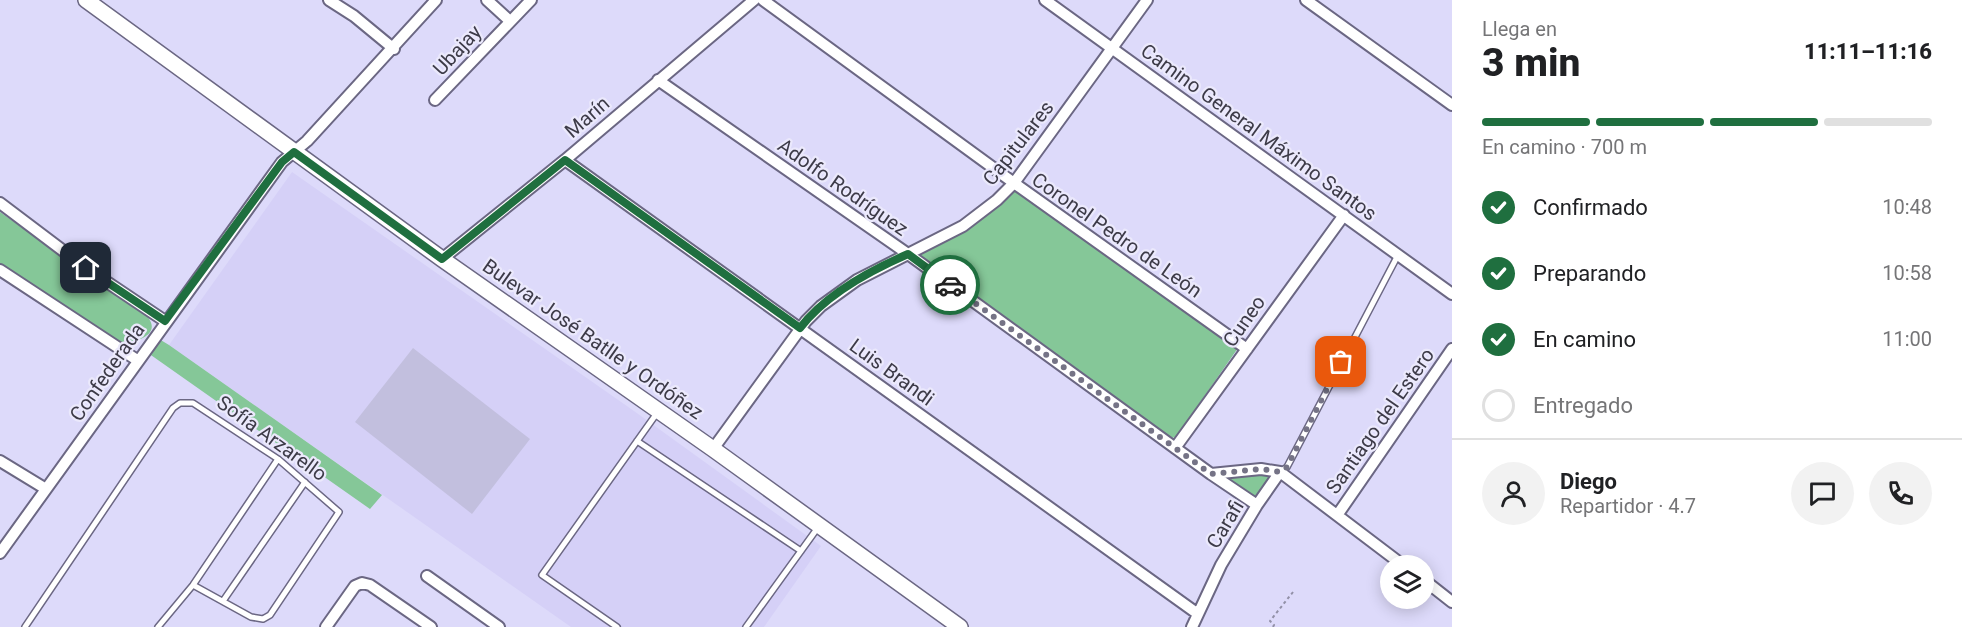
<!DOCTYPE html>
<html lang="es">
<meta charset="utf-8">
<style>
:root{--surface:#fff;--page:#f2f2f2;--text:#202124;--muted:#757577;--line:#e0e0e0;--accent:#1f6f3f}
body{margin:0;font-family:Roboto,sans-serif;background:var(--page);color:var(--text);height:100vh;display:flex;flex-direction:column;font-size:22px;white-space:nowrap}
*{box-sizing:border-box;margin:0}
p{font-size:20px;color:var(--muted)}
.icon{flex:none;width:33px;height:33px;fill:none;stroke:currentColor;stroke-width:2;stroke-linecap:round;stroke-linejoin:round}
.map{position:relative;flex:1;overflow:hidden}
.sheet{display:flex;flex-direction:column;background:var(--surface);width:510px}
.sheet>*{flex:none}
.controls{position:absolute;left:1380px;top:555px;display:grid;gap:12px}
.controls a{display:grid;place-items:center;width:54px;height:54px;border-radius:50%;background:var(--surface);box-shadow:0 3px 15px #0003;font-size:30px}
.pin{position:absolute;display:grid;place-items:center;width:51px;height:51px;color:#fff;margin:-26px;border-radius:12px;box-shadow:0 3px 9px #0006}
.courier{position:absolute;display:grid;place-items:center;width:60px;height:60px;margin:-30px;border:4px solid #1f6f3f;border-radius:50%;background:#fff;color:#222;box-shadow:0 2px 8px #0007}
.overview em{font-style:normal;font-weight:800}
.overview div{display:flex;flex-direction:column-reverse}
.overview{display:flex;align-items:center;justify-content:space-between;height:102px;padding:0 30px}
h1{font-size:39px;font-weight:800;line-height:45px}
.bar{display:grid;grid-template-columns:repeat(4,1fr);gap:9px 6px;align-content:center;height:72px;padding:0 30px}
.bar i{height:8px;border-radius:4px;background:var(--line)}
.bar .current{background:var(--accent)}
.bar p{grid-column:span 4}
.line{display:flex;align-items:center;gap:15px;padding:0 30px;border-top:2px solid var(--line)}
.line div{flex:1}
.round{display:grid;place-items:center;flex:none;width:63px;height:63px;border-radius:32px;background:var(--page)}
ol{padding:0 30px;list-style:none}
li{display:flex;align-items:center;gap:18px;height:66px}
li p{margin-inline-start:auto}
li .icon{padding:6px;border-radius:50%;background:var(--accent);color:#fff;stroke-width:4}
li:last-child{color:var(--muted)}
li i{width:33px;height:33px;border:3px solid var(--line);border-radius:50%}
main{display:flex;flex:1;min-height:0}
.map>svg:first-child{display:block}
</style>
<main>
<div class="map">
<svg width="1452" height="627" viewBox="0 0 1452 627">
<rect width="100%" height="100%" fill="#dddafa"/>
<!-- built -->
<path fill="#d5d0f7" d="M292,172L634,411L821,546L764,627H571L169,345Z"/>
<!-- green -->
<path fill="#85c798" d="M1014,190L1238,348L1176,437L1171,438L920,257V253Z
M0,212L147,316C163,335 135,343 121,343L0,265Z
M159,339L169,345L382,495L370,509L148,353Z
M1267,472L1271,475L1254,498L1223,478V474Z"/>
<!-- building -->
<path fill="#c2bfde" d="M413,348L530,439L472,514L355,422Z"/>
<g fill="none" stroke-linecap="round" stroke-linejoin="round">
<!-- service casing -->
<g stroke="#6b6783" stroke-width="8">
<path id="service" d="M637,441L801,551
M1280,472L1287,467L1398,255
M223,601L305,482
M25,627L173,408L180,403H193L278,459L339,512L270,615L263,619L251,617L193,585
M158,627L193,585L278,459
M617,627L542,575L657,413
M746,627L819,526"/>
</g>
<!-- minor casing -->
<g stroke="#6b6783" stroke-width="14">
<path id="minor" d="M329,0L354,16L394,49
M487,0L510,21
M763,0L1014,183L1247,349
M1045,0L1452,294
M1306,0L1452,105
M658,80L908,254L1211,474L1261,469L1280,472L1404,566
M435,100L531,0
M565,160L1198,614
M0,203L86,268L165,321
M442,259L565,160L754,0
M0,270L137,360
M1175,448L1344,215
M713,449L806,321L821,306L857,280L963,226L997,200L1014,183L1147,0
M0,461L46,489
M1211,474L1257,505
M1338,514L1452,349
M0,553L282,162L307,141L436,0
M427,576L499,627
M1424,580L1452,602
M326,627L355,586L362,583L370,585L431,627
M1192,627L1221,565L1257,505L1280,472"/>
</g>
<!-- primary casing -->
<g stroke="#6b6783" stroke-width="18">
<path id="primary" d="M86,0L442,259L713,449L960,627"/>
</g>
<!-- path -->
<path stroke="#9290a7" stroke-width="2" stroke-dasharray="3 3" stroke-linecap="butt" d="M1273,627L1274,625L1270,621L1293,592"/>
<!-- service -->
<use href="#service" stroke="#fff" stroke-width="5"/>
<!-- minor -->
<use href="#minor" stroke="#fff" stroke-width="10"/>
<!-- primary -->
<use href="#primary" stroke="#fff" stroke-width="15"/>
</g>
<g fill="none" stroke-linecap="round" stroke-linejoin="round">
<!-- done -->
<path stroke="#757386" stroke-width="6" stroke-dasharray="0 10.8" d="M950,285L1211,474L1261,469L1280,472L1287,467L1341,362"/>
<!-- route -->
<path stroke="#1f6f3f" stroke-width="8" d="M86,268L165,321L282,162L294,152L442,259L565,160L800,328C826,294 869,271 908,254L950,285"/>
</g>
<g text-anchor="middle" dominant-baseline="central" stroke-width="4.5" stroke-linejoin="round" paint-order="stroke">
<!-- street labels -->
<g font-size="20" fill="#3d3b48" stroke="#ebe9fc">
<text transform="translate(457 50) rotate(-47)">Ubajay</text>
<text transform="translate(587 117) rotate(-41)">Marín</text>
<text transform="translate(1259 132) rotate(36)">Camino General Máximo Santos</text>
<text transform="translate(1018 143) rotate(-52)">Capitulares</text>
<text transform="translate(843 187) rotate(35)">Adolfo Rodríguez</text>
<text transform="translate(1117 235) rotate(35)">Coronel Pedro de León</text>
<text transform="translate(1244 321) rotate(-55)">Cuneo</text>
<text transform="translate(593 339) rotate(35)">Bulevar José Batlle y Ordóñez</text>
<text transform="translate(107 372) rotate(-55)">Confederada</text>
<text transform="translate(892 372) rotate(36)">Luis Brandi</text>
<text transform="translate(1380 421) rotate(-55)">Santiago del Estero</text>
<text transform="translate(272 438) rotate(36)">Sofía Arzarello</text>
<text transform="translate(1225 524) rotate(-59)">Carafi</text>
</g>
</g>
</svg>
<div class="controls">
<a><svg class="icon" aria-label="layers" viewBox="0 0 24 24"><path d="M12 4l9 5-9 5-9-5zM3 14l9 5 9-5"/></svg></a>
</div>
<div class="pin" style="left:1341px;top:362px;background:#ea580c"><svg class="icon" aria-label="bag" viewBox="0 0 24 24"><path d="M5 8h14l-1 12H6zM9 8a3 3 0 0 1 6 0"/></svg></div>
<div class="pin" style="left:86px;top:268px;background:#1f2937"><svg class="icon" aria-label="home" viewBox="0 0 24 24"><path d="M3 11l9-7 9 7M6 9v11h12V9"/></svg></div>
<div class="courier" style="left:950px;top:285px"><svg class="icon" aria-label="car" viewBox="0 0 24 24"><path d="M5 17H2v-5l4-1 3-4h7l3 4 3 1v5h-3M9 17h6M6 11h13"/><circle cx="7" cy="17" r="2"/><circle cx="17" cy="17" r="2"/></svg></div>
</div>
<section class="sheet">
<div class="overview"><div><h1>3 min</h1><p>Llega en</p></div><em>11:11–11:16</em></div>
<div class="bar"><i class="current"></i><i class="current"></i><i class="current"></i><i></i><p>En camino · 700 m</p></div>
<ol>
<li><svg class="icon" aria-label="check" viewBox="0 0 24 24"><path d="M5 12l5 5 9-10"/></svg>Confirmado<p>10:48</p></li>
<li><svg class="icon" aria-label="check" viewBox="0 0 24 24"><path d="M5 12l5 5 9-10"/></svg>Preparando<p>10:58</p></li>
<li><svg class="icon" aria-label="check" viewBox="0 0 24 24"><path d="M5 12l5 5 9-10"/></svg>En camino<p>11:00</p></li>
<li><i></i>Entregado</li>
</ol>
<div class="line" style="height:108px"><a class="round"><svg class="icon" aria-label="person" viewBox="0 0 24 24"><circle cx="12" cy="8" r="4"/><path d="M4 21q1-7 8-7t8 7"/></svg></a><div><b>Diego</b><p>Repartidor · 4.7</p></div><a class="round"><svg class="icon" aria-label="chat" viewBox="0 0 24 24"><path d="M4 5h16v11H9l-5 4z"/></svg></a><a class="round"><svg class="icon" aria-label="phone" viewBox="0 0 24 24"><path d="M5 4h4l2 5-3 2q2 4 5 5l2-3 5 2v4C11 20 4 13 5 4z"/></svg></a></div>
</section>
</main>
